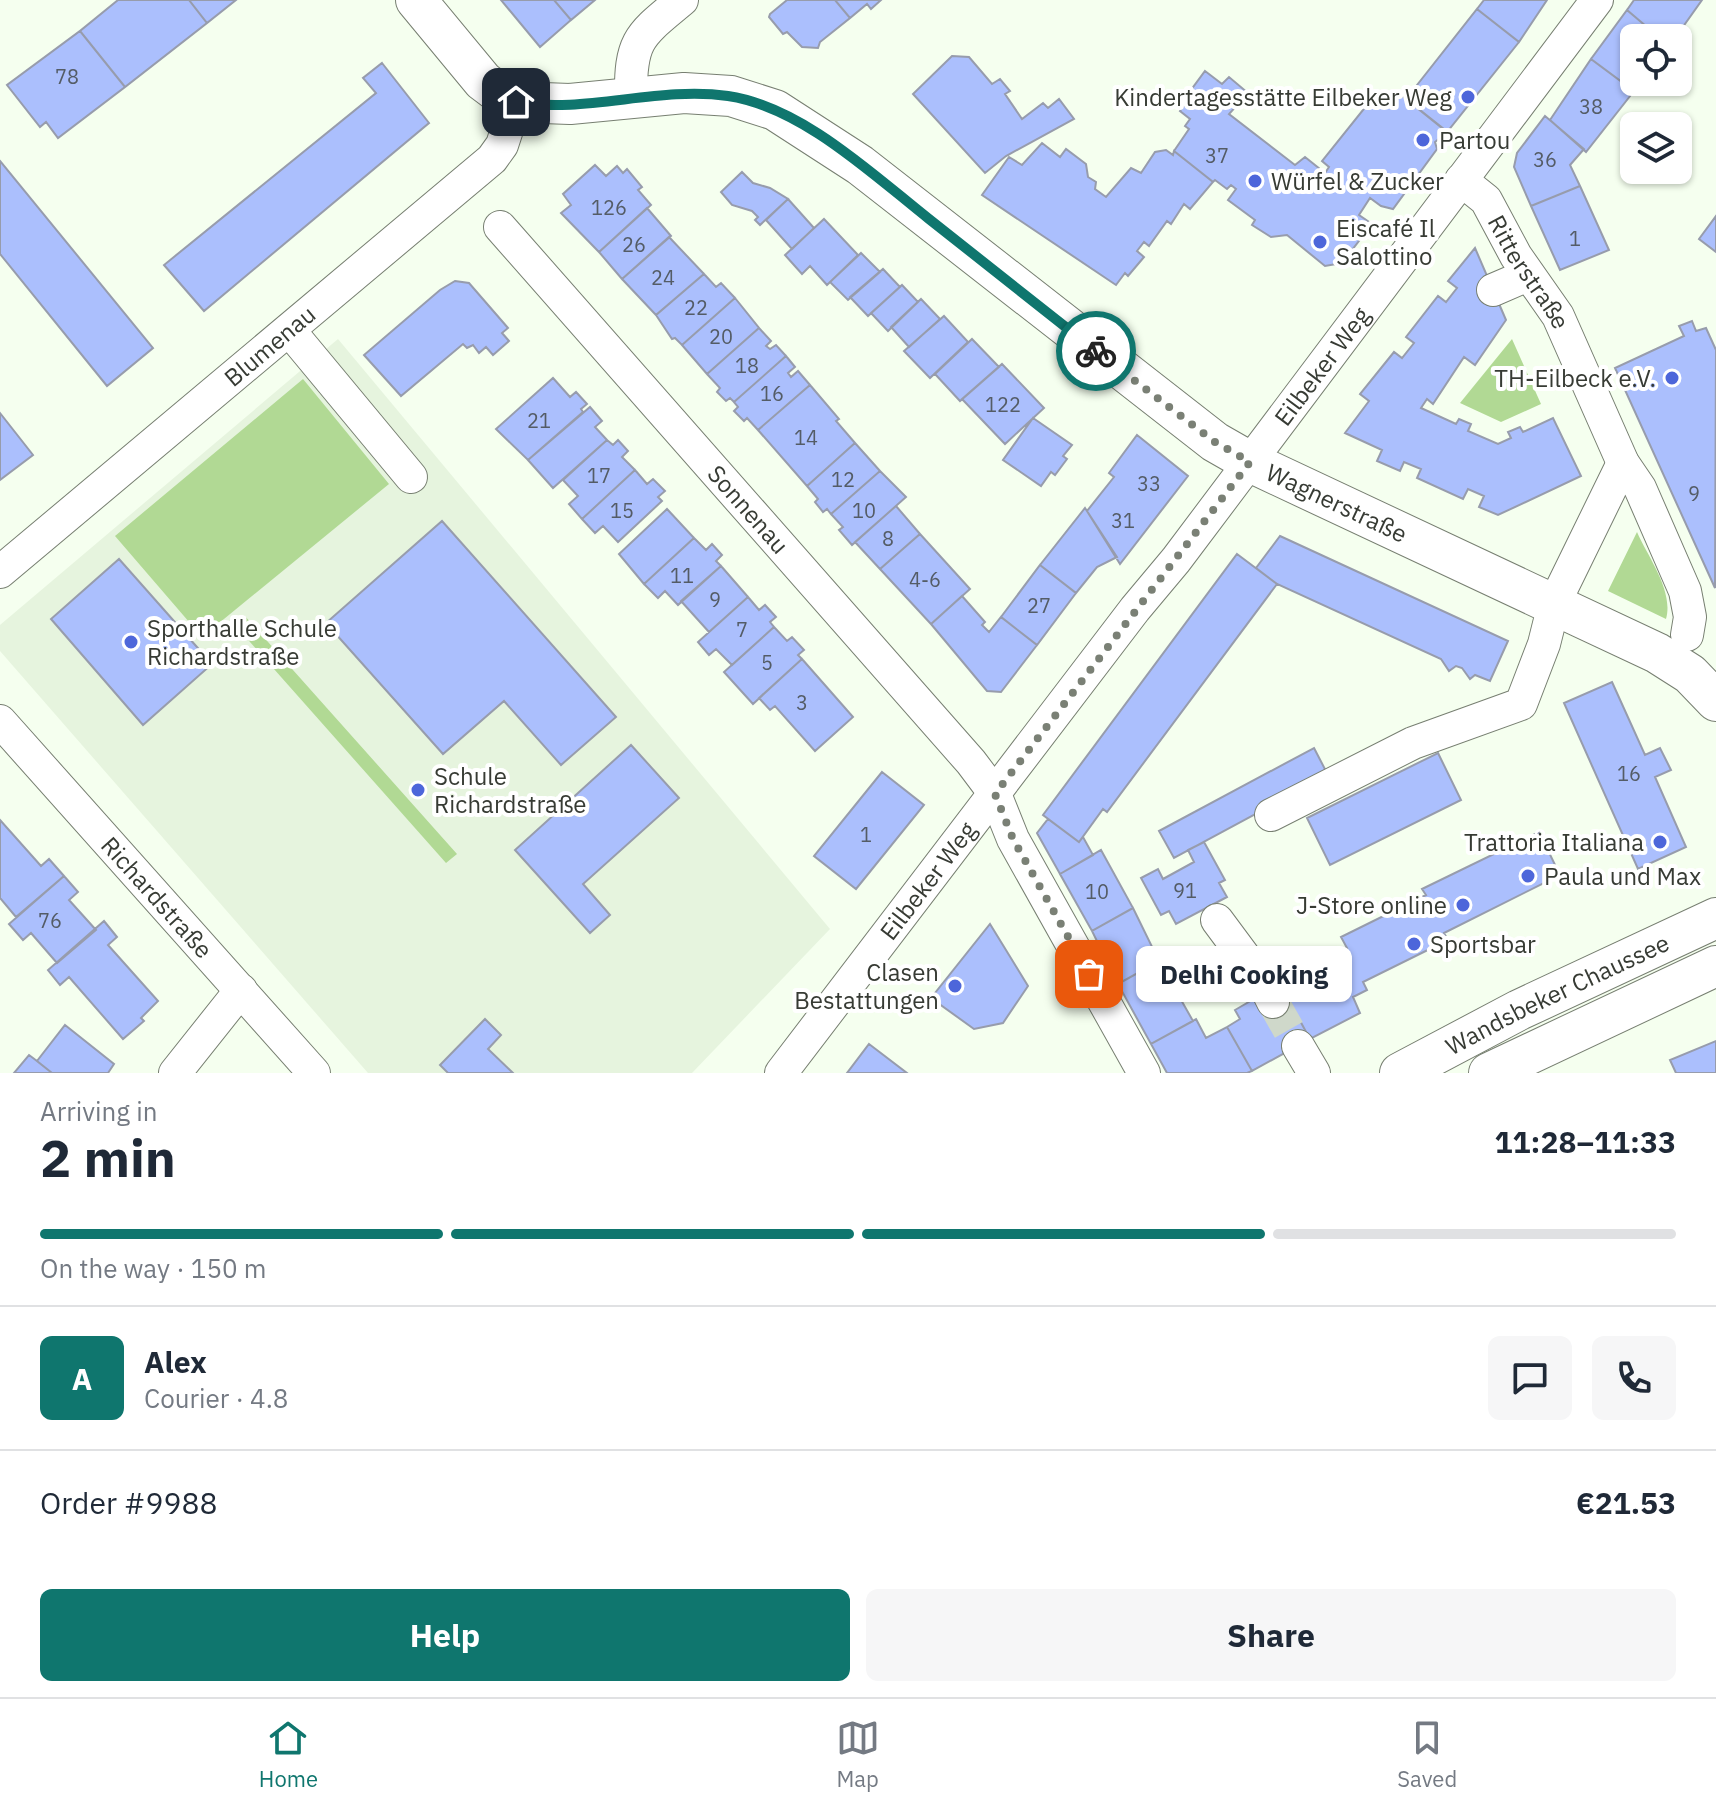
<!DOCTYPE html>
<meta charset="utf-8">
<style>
:root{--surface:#fff;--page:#f6f6f7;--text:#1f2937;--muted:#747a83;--line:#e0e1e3;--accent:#0f766e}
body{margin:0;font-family:"IBM Plex Sans",sans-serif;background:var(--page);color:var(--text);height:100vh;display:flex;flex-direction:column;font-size:30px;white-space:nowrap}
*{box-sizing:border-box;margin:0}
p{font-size:26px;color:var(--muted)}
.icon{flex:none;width:44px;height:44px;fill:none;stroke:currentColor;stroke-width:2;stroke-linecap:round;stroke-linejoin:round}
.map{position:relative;height:1073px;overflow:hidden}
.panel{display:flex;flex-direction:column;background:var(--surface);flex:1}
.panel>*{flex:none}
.buttons{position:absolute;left:1620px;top:24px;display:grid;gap:16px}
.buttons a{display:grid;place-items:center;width:72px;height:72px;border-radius:12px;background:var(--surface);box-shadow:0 2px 6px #0004;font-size:40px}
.pin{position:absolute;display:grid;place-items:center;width:68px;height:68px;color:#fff;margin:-34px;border-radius:16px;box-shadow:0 4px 12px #0006}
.courier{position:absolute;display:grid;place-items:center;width:80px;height:80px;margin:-40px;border:6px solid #0f766e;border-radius:50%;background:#fff;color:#222;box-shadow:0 2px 10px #0007}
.bubble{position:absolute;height:56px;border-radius:12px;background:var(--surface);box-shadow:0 2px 6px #0004;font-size:26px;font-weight:700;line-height:56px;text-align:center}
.overview em{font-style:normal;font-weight:700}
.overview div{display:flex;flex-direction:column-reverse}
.overview{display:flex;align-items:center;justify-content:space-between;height:136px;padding:0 40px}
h1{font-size:52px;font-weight:700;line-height:60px}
.bar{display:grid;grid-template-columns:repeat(4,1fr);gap:12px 8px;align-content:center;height:96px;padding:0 40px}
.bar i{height:10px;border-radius:6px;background:var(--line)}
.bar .current{background:var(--accent)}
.bar p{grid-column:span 4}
.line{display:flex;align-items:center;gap:20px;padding:0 40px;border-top:2px solid var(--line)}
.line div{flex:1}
.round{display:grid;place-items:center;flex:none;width:84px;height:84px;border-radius:12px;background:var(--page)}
.action{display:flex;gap:16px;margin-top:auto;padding:16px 40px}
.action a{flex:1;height:92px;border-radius:12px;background:var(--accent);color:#fff;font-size:32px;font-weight:700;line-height:92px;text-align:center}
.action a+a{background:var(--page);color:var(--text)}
.tabs{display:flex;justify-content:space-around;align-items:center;height:112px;border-top:2px solid var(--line);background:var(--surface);font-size:22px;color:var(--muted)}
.tabs a{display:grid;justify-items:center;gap:4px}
.tabs .current{color:var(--accent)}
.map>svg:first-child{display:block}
</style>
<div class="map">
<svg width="1716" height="1073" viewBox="0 0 1716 1073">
<rect width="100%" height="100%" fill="#f5ffef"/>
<!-- built -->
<path fill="#e6f4de" d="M338,339L830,929L692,1073H368L0,651V625Z"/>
<!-- green -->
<path fill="#b1d994" d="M1512,339L1541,404L1501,422L1460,403Z
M303,379L389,484L202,637L115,536Z
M1637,532C1648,557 1674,591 1666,619L1608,591Z
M244,615L457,854L446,863L234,624Z"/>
<!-- building -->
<path fill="#abbffd" stroke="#979cac" stroke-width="2" d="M118,0H189L207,23L125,87L80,31Z
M189,0H236L207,23Z
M501,0H554L571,20L540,47Z
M554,0H595L571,20Z
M787,0H835L850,18L820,42L818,48L802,47L787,32L783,34L769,17L770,14Z
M835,0H881L871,9L867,4L850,18Z
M1484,0H1547L1519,42L1477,9Z
M1634,0H1702L1675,38H1660L1627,10Z
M1477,9L1519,42L1447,132L1406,99Z
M1627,10L1660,38H1634V82H1641L1634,91L1591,59Z
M80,31L125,87L58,138L46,122L40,127L7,85Z
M952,56L969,57L992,84L1000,79L1010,91L1005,94L1022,119L1043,103L1048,108L1059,99L1074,119L1006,156L985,173L913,94Z
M1591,59L1634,91L1586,152L1550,120Z
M382,63L429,123L204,311L164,265L376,93L363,78Z
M1205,71L1222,84L1229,77L1248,93L1229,114L1295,165L1305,157L1325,173L1329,167L1322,161L1375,95L1391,108L1401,95L1444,129L1441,137L1435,142L1437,149L1393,209L1381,206L1370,198L1359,215L1372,224L1342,263L1325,266L1287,235L1271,237L1252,225L1255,220L1228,200L1236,189L1231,185L1227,189L1215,180L1213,182L1174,151L1189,129L1185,126L1190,119L1180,111L1194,93L1191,90Z
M1545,116L1584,149L1570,165L1580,186L1531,206L1514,167L1517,153Z
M1042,143L1060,157L1066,149L1086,164L1088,177L1096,182L1095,189L1106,197L1131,168L1141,173L1155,152L1166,150L1173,155L1174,151L1213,182L1190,209L1184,204L1171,224L1167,221L1149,246L1144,242L1137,251L1144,257L1128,276L1125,273L1116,285L982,195L1009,157L1022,165Z
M0,161L153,348L107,386L0,254Z
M595,165L606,176L617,166L623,173L627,169L642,187L638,190L651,205L599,252L561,213L571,205L563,194Z
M742,172L753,183L770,188L788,199L760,225L755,220L758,217L752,211L732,205L721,192Z
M1580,186L1609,250L1560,270L1531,206Z
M788,199L814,228L792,249L766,220Z
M647,208L671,236L622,279L599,252Z
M1716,216V252L1699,239Z
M824,219L858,255L827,285L810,266L802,274L785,255Z
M669,237L704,274L656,315L622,279Z
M1475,248L1506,320L1475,365L1464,357L1433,404L1427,399L1421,408L1456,424L1459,419L1471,424L1468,431L1498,444L1511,438L1508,432L1520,427L1523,432L1553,418L1581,476L1498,515L1479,507L1484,496L1468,489L1463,499L1417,478L1421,469L1404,462L1400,471L1377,461L1382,450L1345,433L1369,401L1360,394L1394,352L1402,358L1414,343L1406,337L1438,296L1446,302L1457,288L1448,281Z
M861,253L880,272L848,300L830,282Z
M883,269L900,287L868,316L850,297Z
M704,274L716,287L721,283L735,298L682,345L675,338L672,339L656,315Z
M455,281L469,283L508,328L502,333L509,341L493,355L486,347L479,353L473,345L467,348L463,344L401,396L364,355L440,290Z
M902,285L918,302L888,331L871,313Z
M735,298L759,328L707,374L682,345Z
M921,299L940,319L909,347L891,327Z
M944,316L968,342L930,378L904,351Z
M1692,321L1696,331L1706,328L1716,350L1715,588L1615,368L1684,336L1679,326Z
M759,328L771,341L766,346L770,349L776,345L786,356L734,402L730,398L726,401L717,392L720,388L707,374Z
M972,339L999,367L960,401L935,374Z
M786,356L795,367L788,373L791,377L798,371L810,385L758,430L747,418L744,421L734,411L738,407L734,402Z
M1002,364L1044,408L1005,444L962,399Z
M553,378L570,397L576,392L587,404L581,409L583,412L528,460L496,429Z
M810,385L839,419L836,421L855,443L807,486L758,430Z
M590,407L602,421L595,427L607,440L553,488L528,460Z
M0,413L33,455L0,480Z
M1033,418L1072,445L1063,456L1067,459L1055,475L1051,472L1041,486L1003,460Z
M1137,435L1188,476L1120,564L1087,511L1114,477L1109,473Z
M607,440L613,445L618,440L628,451L622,457L635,470L582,519L569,504L578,496L563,480Z
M855,443L880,471L831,514L827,509L823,512L815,502L818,499L807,486Z
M635,470L647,484L653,479L665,491L658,497L662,501L618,542L603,526L595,533L582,519Z
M880,471L906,497L852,545L839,530L843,527L831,514Z
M896,506L920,534L880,569L855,542Z
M1085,508L1117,557L1097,567L1076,593L1040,565Z
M667,509L694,538L644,584L619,554Z
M442,521L616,717L561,765L504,701L443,754L326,623Z
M920,534L970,589L931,624L880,569Z
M1280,536L1508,641L1490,681L1475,675L1470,679L1462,668L1456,666L1449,671L1441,659L1277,584L1256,568Z
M694,538L706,550L712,544L722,555L716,561L721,566L678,605L665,591L658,598L644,584Z
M1237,554L1277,584L1107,812L1103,809L1079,842L1043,815Z
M119,559L212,664L143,725L51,619Z
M1040,565L1076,593L1037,645L1001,617Z
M721,566L748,597L709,632L681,601Z
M962,596L985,622L982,625L989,632L1001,617L1037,645L1001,692L987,691L931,624Z
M748,597L759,610L765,605L776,617L770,622L774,627L732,665L716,649L709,655L698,642Z
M774,627L787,641L792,637L804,650L798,655L802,659L753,704L724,672Z
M802,659L853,717L815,751L775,706L770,710L759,698Z
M1612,682L1645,755L1660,748L1671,770L1655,777L1686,847L1638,869L1564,703Z
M631,745L679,798L583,884L610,915L590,933L515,850Z
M1314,748L1328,775L1174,858L1159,831Z
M1438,753L1461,800L1330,865L1307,818Z
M882,772L924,805L856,889L814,856Z
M1048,819L1079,842L1083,837L1093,855L1060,874L1037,833Z
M0,820L41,866L49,859L64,876L16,917L0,898Z
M1539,832L1560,875L1444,933L1448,940L1363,982L1367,990L1353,997L1360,1013L1310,1039L1279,983L1347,948L1341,937L1426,895L1422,889Z
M1204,842L1225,880L1219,883L1227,897L1176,924L1169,911L1161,915L1141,878L1158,869L1163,879L1194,862L1188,850Z
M1101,850L1133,908L1092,931L1060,874Z
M64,876L78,892L69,900L96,930L57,963L31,933L23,940L9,924Z
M1133,908L1159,961L1118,984L1092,931Z
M104,921L117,937L108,945L158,1001L141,1018L144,1021L123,1039L69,977L60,985L48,970Z
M990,924L1028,986L1003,1023L974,1029L931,998Z
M1159,961L1193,1021L1151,1044L1118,984Z
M1286,995L1310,1039L1252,1071L1227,1027L1240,1019L1235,1010L1254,999Z
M485,1019L501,1035L488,1049L513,1073H448L440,1065Z
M1196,1019L1206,1038L1227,1027L1252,1071L1247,1073H1167L1151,1044Z
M65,1025L114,1064L108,1073H52L37,1061Z
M1716,1041V1073H1676L1670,1060Z
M869,1044L907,1073H847Z
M29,1055L37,1061L52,1073H14Z"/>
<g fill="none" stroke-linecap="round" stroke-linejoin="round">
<!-- minor-tunnel -->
<path stroke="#cfd8ca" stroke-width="32" stroke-dasharray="32 16" stroke-linecap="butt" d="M1273,1002L1298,1046"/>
<!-- minor casing -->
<g stroke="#777f71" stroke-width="34">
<g id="minor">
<path d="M631,97C630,39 640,35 682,0"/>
<path id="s1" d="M1461,180L1486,200L1516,256L1558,316L1623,463L1640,488L1685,591L1690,617L1687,635"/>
<path id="s2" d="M500,227L971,762L995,794L1013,839L1144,1073"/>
<path d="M1493,290L1528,275"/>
<path d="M289,330L411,477"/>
<path id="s3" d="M0,572L492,159L502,145L516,102"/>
<path id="s4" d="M0,721L314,1073"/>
<path d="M1271,815L1413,743L1521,704L1544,644L1554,604L1623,463"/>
<path d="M1217,920L1263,982L1273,1002"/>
<path d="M1298,1046L1314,1073"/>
<path d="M175,1073L241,990"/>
<path id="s5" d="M781,1073L1135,609L1176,560L1597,0"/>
</g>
</g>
<!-- major casing -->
<g stroke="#777f71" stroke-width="42">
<g id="major">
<path id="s6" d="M416,0L483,81L503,96L516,102L570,104L684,93L731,96L775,110L860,165L1215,442L1250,462L1657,653L1690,674L1716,701"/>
<path id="s7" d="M1400,1073L1519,1010L1716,918"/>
<path d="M1489,1073L1716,966"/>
</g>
</g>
<!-- minor -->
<use href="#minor" stroke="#fff" stroke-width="32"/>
<!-- major -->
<use href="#major" stroke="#fff" stroke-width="40"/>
</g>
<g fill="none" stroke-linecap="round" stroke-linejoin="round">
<!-- done -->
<path stroke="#7a8075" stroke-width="8" stroke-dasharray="0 14.4" d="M1089,974L1013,839L995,794L1250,462L1215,442L1096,351"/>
<!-- route -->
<path stroke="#0f766e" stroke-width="10" d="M516,102C586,114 657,86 728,96C802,107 872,174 929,219C985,263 1041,307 1096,351"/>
</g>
<!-- markers -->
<g fill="#4d66da" stroke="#fff" stroke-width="3">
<circle cx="1468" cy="97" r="8"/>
<circle cx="1423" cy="140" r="8"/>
<circle cx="1255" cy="181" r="8"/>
<circle cx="1320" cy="242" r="8"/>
<circle cx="1672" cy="378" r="8"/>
<circle cx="131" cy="642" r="8"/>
<circle cx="418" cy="790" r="8"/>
<circle cx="1660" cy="842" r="8"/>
<circle cx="1528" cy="876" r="8"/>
<circle cx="1463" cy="905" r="8"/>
<circle cx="1414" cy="944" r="8"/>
<circle cx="955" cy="986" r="8"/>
</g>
<g text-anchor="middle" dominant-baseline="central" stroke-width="8" stroke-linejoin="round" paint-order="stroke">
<!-- number labels -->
<g font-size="20" fill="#545c66">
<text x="67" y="76">78</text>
<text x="1591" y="106">38</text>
<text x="1217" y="155">37</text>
<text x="1545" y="159">36</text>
<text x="609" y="207">126</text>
<text x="1575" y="238">1</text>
<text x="634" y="244">26</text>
<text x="663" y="277">24</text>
<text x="696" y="307">22</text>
<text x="721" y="336">20</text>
<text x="747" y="365">18</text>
<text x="772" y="393">16</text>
<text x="1003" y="404">122</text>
<text x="539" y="420">21</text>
<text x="806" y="437">14</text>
<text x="599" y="475">17</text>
<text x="843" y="479">12</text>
<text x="1149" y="483">33</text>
<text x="1694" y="493">9</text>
<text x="622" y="510">15</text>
<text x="864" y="510">10</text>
<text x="1123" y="520">31</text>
<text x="888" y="538">8</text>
<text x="682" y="575">11</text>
<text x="925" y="579">4-6</text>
<text x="715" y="599">9</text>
<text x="1039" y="605">27</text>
<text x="742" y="629">7</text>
<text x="767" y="662">5</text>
<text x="802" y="702">3</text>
<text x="1629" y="773">16</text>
<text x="866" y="834">1</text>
<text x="1185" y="890">91</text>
<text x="1097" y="891">10</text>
<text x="50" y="920">76</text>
</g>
<!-- poi labels -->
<g font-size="24" fill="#373b34" stroke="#fff" text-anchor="start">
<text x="1452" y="97" text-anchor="end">Kindertagesstätte Eilbeker Weg</text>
<text x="1439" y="140">Partou</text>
<text x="1271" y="181">Würfel &amp; Zucker</text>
<text x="1336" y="228">Eiscafé Il<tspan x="1336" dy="28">Salottino</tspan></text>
<text x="1656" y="378" text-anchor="end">TH-Eilbeck e.V.</text>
<text x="147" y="628">Sporthalle Schule<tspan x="147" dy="28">Richardstraße</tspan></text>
<text x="434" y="776">Schule<tspan x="434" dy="28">Richardstraße</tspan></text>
<text x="1644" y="842" text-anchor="end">Trattoria Italiana</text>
<text x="1544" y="876">Paula und Max</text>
<text x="1447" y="905" text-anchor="end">J-Store online</text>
<text x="1430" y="944">Sportsbar</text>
<text x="939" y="972" text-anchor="end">Clasen<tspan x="939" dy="28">Bestattungen</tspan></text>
</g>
<!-- street labels -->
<g font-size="24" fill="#373b34" stroke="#fff">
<text stroke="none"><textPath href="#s1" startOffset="116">Ritterstraße</textPath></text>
<text stroke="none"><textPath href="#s3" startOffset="352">Blumenau</textPath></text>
<text stroke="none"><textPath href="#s5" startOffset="890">Eilbeker Weg</textPath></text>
<text stroke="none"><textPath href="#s6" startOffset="1094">Wagnerstraße</textPath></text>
<text stroke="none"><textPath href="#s2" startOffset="376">Sonnenau</textPath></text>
<text stroke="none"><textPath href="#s5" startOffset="242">Eilbeker Weg</textPath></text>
<text stroke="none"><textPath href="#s4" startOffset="236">Richardstraße</textPath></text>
<text stroke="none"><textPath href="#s7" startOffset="176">Wandsbeker Chaussee</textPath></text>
</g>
</g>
</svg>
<div class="buttons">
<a><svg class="icon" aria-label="locate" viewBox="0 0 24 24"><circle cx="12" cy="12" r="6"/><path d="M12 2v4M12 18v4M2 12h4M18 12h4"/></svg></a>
<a><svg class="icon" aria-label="layers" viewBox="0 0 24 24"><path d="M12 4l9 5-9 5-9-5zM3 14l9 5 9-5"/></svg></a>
</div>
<div class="pin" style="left:1089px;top:974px;background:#ea580c"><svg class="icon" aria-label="bag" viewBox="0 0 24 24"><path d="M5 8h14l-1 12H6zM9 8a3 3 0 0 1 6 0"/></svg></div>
<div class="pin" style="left:516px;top:102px;background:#1f2937"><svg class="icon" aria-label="home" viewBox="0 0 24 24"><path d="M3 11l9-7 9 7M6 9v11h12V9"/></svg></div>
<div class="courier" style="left:1096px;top:351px"><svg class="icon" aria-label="bike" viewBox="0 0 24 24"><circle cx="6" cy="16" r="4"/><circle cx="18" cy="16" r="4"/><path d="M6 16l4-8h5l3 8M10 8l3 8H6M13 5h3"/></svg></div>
<div class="bubble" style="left:1136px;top:946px;width:216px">Delhi Cooking</div>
</div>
<section class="panel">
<div class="overview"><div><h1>2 min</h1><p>Arriving in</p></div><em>11:28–11:33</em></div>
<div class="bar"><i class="current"></i><i class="current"></i><i class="current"></i><i></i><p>On the way · 150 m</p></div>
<div class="line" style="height:144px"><b class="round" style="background:var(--accent);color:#fff">A</b><div><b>Alex</b><p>Courier · 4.8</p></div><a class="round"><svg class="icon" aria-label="chat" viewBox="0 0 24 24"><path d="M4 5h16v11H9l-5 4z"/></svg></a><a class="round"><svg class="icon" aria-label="phone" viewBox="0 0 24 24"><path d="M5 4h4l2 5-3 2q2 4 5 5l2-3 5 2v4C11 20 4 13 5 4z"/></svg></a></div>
<div class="line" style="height:104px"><div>Order #9988</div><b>€21.53</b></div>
<div class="action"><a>Help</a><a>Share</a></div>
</section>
<nav class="tabs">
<a class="current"><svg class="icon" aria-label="home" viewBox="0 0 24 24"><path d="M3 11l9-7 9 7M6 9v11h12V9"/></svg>Home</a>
<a><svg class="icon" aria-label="map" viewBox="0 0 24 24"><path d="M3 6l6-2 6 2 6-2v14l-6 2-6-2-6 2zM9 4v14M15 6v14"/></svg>Map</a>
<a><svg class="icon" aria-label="saved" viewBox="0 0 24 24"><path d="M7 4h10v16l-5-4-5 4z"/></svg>Saved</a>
</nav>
